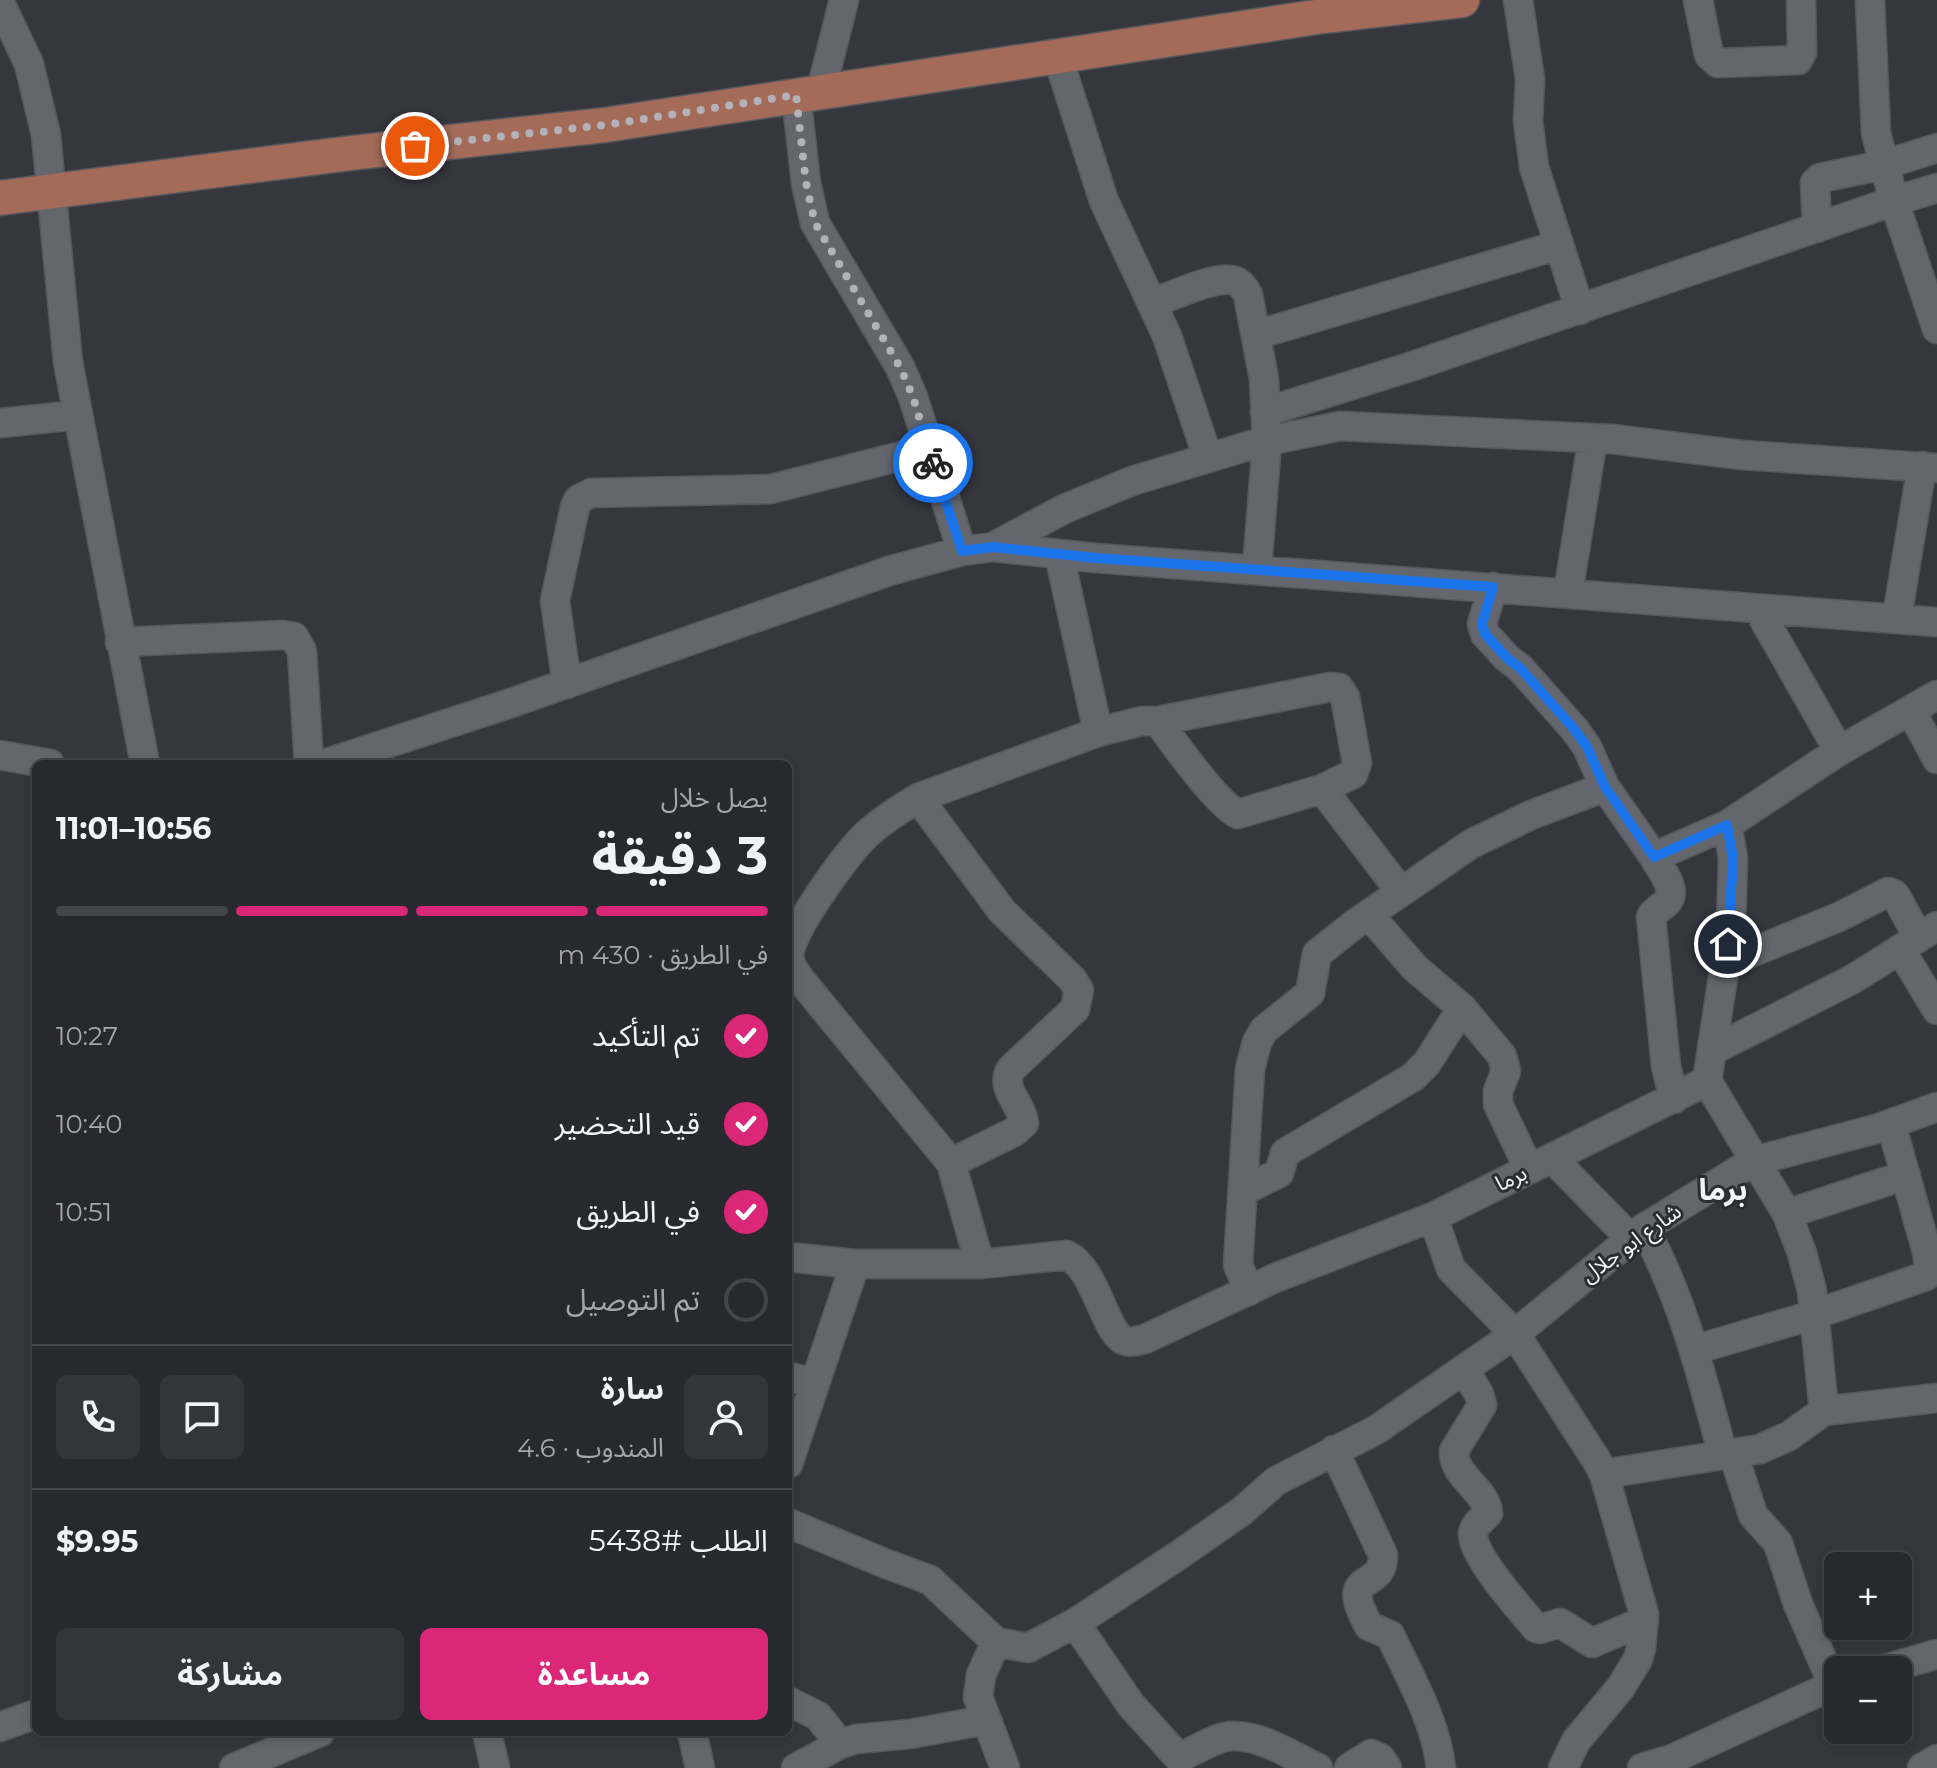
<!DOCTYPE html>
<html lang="ar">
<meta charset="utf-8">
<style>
:root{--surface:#28292e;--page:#34353a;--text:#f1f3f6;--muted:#a5a6aa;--line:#44454a;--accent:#db2777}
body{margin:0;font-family:Montserrat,"Noto Sans Arabic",sans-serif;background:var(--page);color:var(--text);direction:rtl;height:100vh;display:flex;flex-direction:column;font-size:30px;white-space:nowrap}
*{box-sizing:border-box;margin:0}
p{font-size:26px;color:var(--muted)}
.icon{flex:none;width:44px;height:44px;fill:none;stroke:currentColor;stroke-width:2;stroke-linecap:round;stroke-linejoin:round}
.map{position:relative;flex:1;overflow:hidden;direction:ltr}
.panel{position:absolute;left:32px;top:760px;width:760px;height:976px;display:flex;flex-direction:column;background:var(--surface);border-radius:12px;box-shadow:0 4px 12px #0003,0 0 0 2px var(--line);direction:rtl}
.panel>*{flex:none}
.tools{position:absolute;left:1824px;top:1552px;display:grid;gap:16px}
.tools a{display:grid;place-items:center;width:88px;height:88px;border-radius:12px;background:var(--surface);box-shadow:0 4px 12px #0003,0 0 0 2px var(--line);font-size:40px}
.pin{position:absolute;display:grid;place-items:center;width:68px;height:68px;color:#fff;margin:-34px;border:4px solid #fff;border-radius:50%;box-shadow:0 2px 8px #0007}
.courier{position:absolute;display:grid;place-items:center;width:80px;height:80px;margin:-40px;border:6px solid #1a73e8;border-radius:50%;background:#fff;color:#222;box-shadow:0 2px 10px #0007}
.headline em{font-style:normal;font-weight:700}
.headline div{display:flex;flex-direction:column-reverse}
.headline{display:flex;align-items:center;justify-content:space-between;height:136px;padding:0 24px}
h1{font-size:52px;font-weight:700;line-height:60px}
.bar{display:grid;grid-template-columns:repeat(4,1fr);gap:12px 8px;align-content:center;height:96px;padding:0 24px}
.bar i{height:10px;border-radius:6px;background:var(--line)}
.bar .on{background:var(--accent)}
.bar p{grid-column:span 4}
.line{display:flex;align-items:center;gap:20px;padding:0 24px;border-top:2px solid var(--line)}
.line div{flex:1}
.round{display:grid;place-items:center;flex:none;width:84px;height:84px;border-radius:12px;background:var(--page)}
ol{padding:0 24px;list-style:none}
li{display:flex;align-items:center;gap:24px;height:88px}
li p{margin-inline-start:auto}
li .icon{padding:8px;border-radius:50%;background:var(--accent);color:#fff;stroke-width:4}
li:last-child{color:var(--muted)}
li i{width:44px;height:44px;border:4px solid var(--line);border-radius:50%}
.button{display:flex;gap:16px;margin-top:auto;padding:16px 24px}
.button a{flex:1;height:92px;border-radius:12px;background:var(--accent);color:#fff;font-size:32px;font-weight:700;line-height:92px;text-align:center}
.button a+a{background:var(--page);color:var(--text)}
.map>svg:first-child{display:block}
</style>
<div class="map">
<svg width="1937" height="1768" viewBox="0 0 1937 1768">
<rect width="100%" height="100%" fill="#36373e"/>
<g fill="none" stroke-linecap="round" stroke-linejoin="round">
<!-- minor casing -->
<g stroke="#55575c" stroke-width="31">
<path id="minor" d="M1518,0L1530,79L1528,121L1534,167L1580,310
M1698,0L1709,55L1718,63L1798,60L1802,52L1801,0
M0,3L29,64L46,135L68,362L145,764
M1058,58L1104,201L1167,336L1208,458
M821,91L844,0
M796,95L806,183L815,223L900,367L913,397L962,551
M1937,188L1894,201L1937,329
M1817,228L1815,183L1820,178L1883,165L1937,148
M1152,303C1171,297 1217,274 1235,281C1241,283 1245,289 1248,295L1264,379L1267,442L1257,569
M1256,335L1559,245
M1265,412L1410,367L1894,201L1876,133L1870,0
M0,423L78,415
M993,547L1064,509L1132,481L1258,443L1340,426L1612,439L1742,455L1937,468
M1059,554L1098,732
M1493,587L1482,624L1485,634L1507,658L1520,668L1575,730L1587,747L1605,787L1654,857
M1568,593L1593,438
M1758,609L1839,751
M1897,617L1922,466
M120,642L283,635L294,637L302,651L309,764
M567,684L555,601L575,507L579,499L591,493L771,489L929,449
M1911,711L1937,759
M1158,721L1330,687L1339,688L1345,697L1357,763L1353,774L1322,789
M0,755L50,764
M324,764L508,704L889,571L962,551L993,547L1096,558L1937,622
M918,798L1002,911L1072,979L1079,990L1075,1009L1011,1069C999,1089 1022,1103 1024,1123L1014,1132L951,1163
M1369,915L1415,968L1462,1008L1502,1056L1506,1071L1498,1091V1104L1529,1169
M1900,949L1937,1010
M1726,963L1839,917L1888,892L1894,894L1897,898L1918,937
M1713,1050L1853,979L1937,926
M1674,1099L1666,1066L1651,917C1655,908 1665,907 1669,899C1676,887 1659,867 1654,857L1727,825
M1552,1158L1631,1239
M1243,1191L1279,1173L1285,1153L1413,1077L1427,1063L1462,1008
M1787,1214L1906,1175
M1644,1228C1683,1299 1702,1377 1723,1455
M788,1257L855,1264H980L1067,1255C1097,1270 1105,1336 1126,1341C1132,1343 1139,1340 1145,1339L1275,1278L1433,1217
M980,1264L951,1163L800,979C795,972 790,966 789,957C788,933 845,857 863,838C879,822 899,810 918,798L1098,732L1142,721H1158C1173,742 1217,804 1238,814L1322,789L1401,892
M1249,1291L1238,1265L1250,1069L1257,1042L1264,1030L1310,993L1317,954L1356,923L1471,844L1531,815L1605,787
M1694,1350L1813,1315L1926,1276L1929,1265L1927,1252L1891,1124
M1464,1369L1479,1394L1482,1405L1454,1451C1453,1477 1486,1489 1488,1513C1483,1519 1474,1525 1473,1533C1471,1555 1522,1611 1536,1628L1540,1629L1560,1623L1592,1643L1644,1621
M788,1376L815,1384
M1824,1411L1937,1398
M1334,1450L1383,1555C1384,1593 1336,1568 1369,1626L1390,1635C1410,1677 1436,1722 1441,1768
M1733,1453L1753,1515L1778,1543L1798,1604L1833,1684
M788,1464L855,1264
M1604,1474L1760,1449L1789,1436L1824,1411L1812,1291L1802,1253L1787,1214L1707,1081
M788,1523L884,1563L930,1580L996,1642L1028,1648L1075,1623
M996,1642L981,1675L978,1697L1005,1768
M1882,1670L1937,1654
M788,1701L818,1716L840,1744
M0,1727L36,1714
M487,1732L495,1768
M692,1732L700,1768
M234,1768L320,1732
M796,1768L840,1744L856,1739L910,1734L986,1720
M1318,1768C1292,1756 1260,1734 1230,1736C1214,1738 1194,1751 1179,1758L1131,1705L1075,1623L1176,1557L1242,1511L1276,1481L1376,1430L1515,1334L1644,1228L1754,1161L1876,1129L1937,1107
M1349,1768L1371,1754L1380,1758L1387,1768
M1563,1768L1576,1741L1621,1687L1638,1659L1641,1648L1644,1614L1604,1474L1597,1461L1515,1334L1451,1269L1433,1217L1707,1081L1731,926L1733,858L1727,825L1839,751L1937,695
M1642,1768L1672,1759L1838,1683
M1922,1768L1937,1759"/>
</g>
<!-- major casing -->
<g stroke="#55575c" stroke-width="37">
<path id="major" d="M0,198L351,153L605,125L1323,16L1462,0"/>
</g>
<!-- minor -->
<use href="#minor" stroke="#63666d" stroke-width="28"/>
<!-- major -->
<use href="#major" stroke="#a46b59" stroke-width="34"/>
</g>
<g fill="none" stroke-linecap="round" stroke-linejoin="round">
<!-- done -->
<path stroke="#b2b2b8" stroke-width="8" stroke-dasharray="0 14.4" d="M415,146L605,125L796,95L806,183L815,223L900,367L913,397L933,463"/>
<!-- route -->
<path stroke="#1a73e8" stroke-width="10" d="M933,463L962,551L993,547L1096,558L1493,587L1482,624L1485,634L1507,658L1520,668L1575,730L1587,747L1605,787L1654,857L1727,825L1733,858L1728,944"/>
</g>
<g text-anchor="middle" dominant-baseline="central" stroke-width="6" stroke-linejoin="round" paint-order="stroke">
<!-- street labels -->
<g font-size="22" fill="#f4f5f9" stroke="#2b2d33">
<text transform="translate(1511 1178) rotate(-26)">برما</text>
<text transform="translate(1631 1243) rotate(-36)">شارع ابو جلال</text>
</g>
<!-- district labels -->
<g font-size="30" font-weight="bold" fill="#f4f5f9" stroke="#2b2d33">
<text x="1723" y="1189">برما</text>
</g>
</g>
</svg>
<div class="tools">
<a>+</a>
<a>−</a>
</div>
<div class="pin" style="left:415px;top:146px;background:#ea580c"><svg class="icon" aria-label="bag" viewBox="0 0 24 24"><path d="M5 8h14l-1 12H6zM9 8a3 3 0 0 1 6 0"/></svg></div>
<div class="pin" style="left:1728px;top:944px;background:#1f2937"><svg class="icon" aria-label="home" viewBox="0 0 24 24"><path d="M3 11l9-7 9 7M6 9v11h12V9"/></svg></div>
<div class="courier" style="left:933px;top:463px"><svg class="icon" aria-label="bike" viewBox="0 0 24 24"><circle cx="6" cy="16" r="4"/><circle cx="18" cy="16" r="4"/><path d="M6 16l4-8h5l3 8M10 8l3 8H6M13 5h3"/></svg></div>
<section class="panel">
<div class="headline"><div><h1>3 دقيقة</h1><p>يصل خلال</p></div><em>10:56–11:01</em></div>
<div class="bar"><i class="on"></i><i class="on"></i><i class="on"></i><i></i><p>في الطريق · 430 m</p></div>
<ol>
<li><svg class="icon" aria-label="check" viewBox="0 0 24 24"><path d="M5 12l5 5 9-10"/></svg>تم التأكيد<p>10:27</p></li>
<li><svg class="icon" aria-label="check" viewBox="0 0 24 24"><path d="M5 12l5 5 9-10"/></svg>قيد التحضير<p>10:40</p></li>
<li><svg class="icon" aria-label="check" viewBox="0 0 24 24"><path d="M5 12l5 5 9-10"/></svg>في الطريق<p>10:51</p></li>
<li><i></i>تم التوصيل</li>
</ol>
<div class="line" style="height:144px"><a class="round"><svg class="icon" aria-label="person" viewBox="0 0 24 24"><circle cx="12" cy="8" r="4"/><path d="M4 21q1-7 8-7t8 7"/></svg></a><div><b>سارة</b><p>المندوب · 4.6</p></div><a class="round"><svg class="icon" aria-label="chat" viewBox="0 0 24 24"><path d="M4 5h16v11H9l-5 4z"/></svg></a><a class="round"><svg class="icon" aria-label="phone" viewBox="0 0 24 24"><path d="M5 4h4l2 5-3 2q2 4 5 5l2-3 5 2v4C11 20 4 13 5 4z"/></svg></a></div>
<div class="line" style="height:104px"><div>الطلب #5438</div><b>$9.95</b></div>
<div class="button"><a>مساعدة</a><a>مشاركة</a></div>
</section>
</div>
